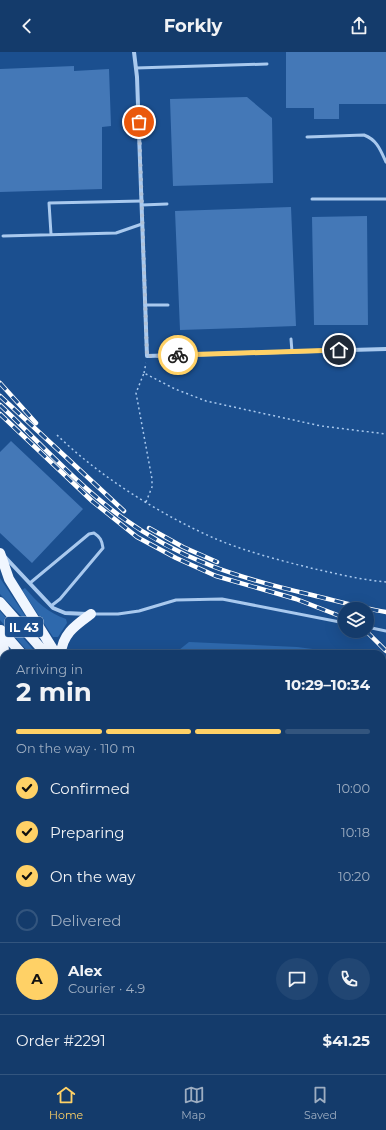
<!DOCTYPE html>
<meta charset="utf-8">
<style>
:root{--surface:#143b6b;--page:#214673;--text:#f1f3f6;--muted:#9dadc1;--line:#33557e;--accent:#ffd166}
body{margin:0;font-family:Montserrat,sans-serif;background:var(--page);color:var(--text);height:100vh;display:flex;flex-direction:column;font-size:15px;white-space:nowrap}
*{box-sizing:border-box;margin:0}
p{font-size:13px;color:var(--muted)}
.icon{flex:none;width:22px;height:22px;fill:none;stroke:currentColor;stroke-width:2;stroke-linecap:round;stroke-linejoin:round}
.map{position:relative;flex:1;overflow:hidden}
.details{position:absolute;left:0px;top:598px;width:386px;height:424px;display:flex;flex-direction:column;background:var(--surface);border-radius:12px 12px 0 0;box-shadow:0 4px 16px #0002,0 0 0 1px var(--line)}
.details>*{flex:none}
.tools{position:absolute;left:338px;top:550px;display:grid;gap:8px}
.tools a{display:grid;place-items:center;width:36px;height:36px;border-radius:50%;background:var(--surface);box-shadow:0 4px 16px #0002,0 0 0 1px var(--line);font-size:20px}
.pin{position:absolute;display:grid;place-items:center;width:34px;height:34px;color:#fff;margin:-17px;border:2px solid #fff;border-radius:50%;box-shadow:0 1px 4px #0007}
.courier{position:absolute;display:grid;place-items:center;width:40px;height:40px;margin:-20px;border:3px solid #ffd166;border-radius:50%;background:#fff;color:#222;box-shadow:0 1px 5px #0007}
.headline em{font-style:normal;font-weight:700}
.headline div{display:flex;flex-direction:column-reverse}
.headline{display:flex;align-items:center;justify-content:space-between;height:68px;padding:0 16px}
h1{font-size:26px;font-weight:700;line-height:30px}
.bar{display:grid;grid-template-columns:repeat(4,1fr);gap:6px 4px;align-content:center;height:48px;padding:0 16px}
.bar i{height:5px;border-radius:3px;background:var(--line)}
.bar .on{background:var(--accent)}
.bar p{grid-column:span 4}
.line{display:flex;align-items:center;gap:10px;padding:0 16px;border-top:1px solid var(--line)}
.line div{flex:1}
.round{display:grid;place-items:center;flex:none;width:42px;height:42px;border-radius:21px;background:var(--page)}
ol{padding:0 16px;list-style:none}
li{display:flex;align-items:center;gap:12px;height:44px}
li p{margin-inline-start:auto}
li .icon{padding:4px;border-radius:50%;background:var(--accent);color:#111;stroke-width:4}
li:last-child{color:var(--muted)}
li i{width:22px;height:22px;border:2px solid var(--line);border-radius:50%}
header{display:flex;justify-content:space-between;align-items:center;height:52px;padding:0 16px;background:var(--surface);font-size:18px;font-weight:700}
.tab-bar{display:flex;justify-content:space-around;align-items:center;height:56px;border-top:1px solid var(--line);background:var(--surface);font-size:11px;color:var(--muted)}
.tab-bar a{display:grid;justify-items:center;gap:2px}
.tab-bar .on{color:var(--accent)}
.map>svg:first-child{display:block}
</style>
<header><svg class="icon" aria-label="back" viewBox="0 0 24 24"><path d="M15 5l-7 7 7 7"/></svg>Forkly<svg class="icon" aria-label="share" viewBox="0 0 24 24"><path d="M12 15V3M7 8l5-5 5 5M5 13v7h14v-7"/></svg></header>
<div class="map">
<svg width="386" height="1022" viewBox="0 0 386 1022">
<rect width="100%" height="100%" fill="#1b4f8f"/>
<!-- green -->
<path fill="#2e69ad" d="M0,526L28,568L26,569L0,542Z
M25,536C37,550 48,561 66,567L67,571L58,585H53L22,538Z
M0,559L37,602H30L0,568Z
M189,590L297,595L352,602H178L179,598Z
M382,612L386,617V758H382Z"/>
<!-- building -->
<path fill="#4478b7" d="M286,0H386V52H339V67H314V56H286Z
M74,14V19L109,17L111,74L102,75V137L0,140V17Z
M247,45L272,66L273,131L173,134L170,47Z
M291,155L296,274L180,278L175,159Z
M367,164L368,273H314L312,165Z
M11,389L83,457L32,511L0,481V400Z"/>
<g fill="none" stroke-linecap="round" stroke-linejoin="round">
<!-- path -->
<path stroke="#a9c9ee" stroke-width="1.5" stroke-dasharray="2 3" stroke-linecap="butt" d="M144,321L146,311
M57,383C100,425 161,463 216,487C247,500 282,509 315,517C338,522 362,528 386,530
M146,450L152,435V427L136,341L144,321L175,337L206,349L321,374L386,382"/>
<!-- service -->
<path stroke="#a9c9ee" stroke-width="3" d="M136,16L267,12
M307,85L364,83C377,88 380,97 386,110
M312,147H386
M142,153L167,152
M51,182L49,151L142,149
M3,184L116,181L142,172
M145,253H168
M291,287L292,300
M30,531L89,482L94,481C100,485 102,488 103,496L60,547L51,554
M93,562H118L139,559L176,548L222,547L345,571
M367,575L386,579
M0,659L4,658
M0,675L4,683
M0,734L4,742
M0,782L4,780
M382,1007H386
M0,1017H4
M42,1018V1022"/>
<!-- minor -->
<path stroke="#a9c9ee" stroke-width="4" d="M134,0L137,25L147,304L386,297
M5,505L53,556L65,561L87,562"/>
<!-- primary -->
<path stroke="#f0f6ff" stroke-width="10" d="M0,501L9,527L56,602
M0,550L46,602
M1,578L22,602
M61,602C62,582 76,573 91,562
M0,612L4,598L1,578
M0,634L4,633
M158,1018V1022
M177,1018V1022"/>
<!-- rail casing -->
<g stroke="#fff" stroke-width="4.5">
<path id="rail" d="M0,331L36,371
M0,344L124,459
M0,353C39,390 77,432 120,464C182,509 239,526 312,543C337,549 361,556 386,560
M0,362L92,449L137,485L176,506L216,524L296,547L345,566
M149,476L183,495L217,510
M366,579L386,599"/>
</g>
<!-- rail -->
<use href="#rail" stroke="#1b4f8f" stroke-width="3" stroke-dasharray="9" stroke-linecap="butt"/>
</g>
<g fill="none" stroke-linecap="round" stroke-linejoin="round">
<!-- done -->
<path stroke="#afc1d8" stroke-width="4" stroke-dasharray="0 7.2" d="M139,70L147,304L178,303"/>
<!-- route -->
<path stroke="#ffd166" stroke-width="5" d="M178,303L339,298"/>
</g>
<g text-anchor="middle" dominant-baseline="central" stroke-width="3" stroke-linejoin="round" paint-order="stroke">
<!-- shield labels -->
<rect fill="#1b4f8f" stroke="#bbcadd" stroke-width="1" x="5" y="565" width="38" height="20" rx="3"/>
<g font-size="12" font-weight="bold" fill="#fff">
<text x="24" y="575">IL 43</text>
</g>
</g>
</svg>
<div class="tools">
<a><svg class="icon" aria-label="layers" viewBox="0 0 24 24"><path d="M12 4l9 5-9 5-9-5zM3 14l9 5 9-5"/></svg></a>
</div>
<div class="pin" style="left:139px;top:70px;background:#ea580c"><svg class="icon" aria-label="bag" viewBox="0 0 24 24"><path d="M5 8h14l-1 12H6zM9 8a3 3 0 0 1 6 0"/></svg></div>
<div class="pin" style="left:339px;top:298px;background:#1f2937"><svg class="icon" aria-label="home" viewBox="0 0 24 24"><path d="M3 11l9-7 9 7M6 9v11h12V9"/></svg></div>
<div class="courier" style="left:178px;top:303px"><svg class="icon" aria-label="bike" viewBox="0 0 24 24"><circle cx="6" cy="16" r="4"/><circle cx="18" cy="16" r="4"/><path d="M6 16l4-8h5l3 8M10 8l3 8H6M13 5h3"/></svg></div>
<section class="details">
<div class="headline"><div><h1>2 min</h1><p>Arriving in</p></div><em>10:29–10:34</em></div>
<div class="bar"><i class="on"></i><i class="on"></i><i class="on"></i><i></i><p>On the way · 110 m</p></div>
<ol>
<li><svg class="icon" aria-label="check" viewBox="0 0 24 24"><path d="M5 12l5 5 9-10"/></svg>Confirmed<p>10:00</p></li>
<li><svg class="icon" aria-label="check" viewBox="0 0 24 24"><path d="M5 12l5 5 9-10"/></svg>Preparing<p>10:18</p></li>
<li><svg class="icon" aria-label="check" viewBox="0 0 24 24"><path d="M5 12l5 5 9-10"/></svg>On the way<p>10:20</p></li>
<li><i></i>Delivered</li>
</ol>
<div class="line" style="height:72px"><b class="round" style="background:var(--accent);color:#111">A</b><div><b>Alex</b><p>Courier · 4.9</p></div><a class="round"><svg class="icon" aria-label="chat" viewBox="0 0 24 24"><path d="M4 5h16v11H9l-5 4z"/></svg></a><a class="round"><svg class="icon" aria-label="phone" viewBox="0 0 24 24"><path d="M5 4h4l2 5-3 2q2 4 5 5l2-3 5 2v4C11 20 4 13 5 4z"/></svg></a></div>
<div class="line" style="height:52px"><div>Order #2291</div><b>$41.25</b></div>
</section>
</div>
<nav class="tab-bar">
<a class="on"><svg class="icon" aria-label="home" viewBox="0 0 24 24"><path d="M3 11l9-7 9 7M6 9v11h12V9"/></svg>Home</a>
<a><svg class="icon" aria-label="map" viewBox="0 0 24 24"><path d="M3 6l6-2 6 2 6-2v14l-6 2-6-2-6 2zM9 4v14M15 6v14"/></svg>Map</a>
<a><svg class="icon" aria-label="saved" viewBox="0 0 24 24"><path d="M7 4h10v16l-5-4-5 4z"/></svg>Saved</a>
</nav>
